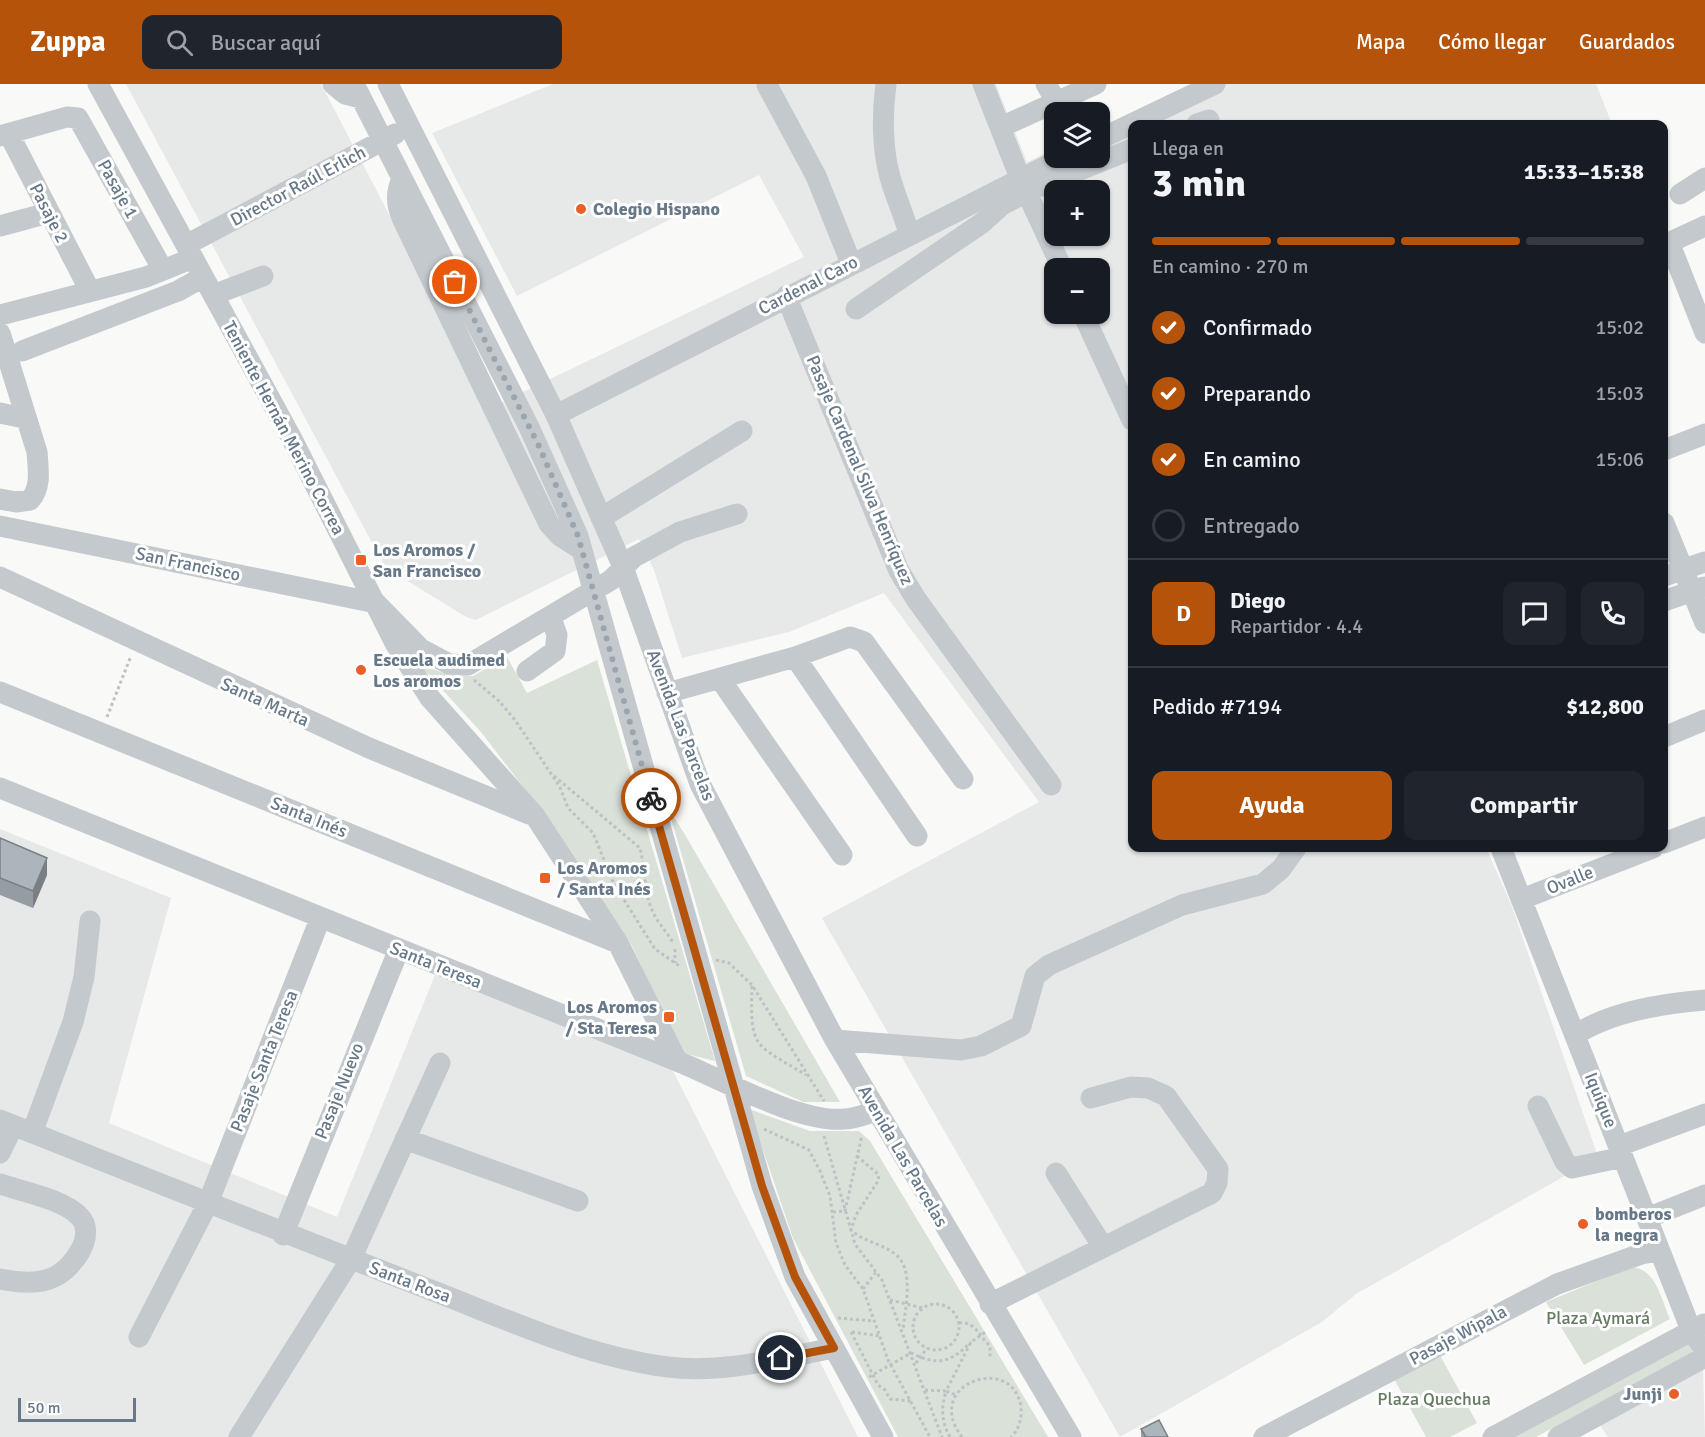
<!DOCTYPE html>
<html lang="es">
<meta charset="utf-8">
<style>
:root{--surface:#171b24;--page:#20242c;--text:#f1f3f6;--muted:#9ea1a6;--line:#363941;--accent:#b45309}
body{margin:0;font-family:Signika,sans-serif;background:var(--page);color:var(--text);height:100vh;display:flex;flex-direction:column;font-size:22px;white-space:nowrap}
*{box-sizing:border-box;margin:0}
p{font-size:20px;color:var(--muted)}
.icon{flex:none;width:33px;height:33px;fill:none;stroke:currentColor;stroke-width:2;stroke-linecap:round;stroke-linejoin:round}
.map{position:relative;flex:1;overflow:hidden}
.details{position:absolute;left:1128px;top:36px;width:540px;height:732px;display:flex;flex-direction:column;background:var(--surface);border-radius:12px;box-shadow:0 2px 4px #0004}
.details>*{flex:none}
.fabs{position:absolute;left:1044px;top:18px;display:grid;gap:12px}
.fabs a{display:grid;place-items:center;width:66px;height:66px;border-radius:12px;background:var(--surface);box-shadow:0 2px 4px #0004;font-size:30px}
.scale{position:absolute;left:18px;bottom:15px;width:118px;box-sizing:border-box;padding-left:6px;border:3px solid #677889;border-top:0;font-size:16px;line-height:21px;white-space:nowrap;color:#677889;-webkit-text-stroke:4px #fff;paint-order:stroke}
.pin{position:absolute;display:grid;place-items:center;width:51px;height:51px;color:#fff;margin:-26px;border:3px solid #fff;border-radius:50%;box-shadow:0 2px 6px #0007}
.courier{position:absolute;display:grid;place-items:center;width:60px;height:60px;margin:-30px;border:4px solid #b45309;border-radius:50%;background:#fff;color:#222;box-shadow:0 2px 8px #0007}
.summary em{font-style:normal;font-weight:700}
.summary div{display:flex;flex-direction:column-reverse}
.summary{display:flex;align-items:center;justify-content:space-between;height:102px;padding:0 24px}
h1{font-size:39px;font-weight:700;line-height:45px}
.bar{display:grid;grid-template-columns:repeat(4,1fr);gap:9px 6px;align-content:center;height:72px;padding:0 24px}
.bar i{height:8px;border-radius:4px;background:var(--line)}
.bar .selected{background:var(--accent)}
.bar p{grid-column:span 4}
.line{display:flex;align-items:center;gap:15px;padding:0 24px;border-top:2px solid var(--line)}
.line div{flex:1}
.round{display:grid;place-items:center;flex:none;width:63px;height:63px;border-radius:12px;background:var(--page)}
ol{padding:0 24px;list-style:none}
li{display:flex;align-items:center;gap:18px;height:66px}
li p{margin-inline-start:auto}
li .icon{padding:6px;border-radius:50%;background:var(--accent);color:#fff;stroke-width:4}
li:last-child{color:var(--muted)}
li i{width:33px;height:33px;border:3px solid var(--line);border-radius:50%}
.action{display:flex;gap:12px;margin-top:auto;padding:12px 24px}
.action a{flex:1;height:69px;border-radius:12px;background:var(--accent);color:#fff;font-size:24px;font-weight:700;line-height:69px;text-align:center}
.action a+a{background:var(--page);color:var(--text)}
header{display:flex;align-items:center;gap:36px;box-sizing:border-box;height:84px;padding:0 30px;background:var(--accent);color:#fff}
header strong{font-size:28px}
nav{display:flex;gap:33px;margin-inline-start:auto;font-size:21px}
.search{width:420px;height:54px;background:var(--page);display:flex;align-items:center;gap:15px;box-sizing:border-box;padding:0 21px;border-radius:12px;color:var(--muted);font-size:22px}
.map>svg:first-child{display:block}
</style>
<header>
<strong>Zuppa</strong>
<div class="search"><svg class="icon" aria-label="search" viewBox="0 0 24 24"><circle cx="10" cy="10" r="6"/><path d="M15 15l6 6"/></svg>Buscar aquí</div>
<nav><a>Mapa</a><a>Cómo llegar</a><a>Guardados</a></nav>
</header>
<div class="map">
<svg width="1705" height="1353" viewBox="0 0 1705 1353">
<rect width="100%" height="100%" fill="#f9f9f7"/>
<!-- built -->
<path fill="#e7e8e8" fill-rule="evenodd" d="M126,0H321L490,324L804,173L759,91L517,212L432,49L553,0H996L1027,78L1054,65V74H1100V44L1191,0H1596L1612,40H1132V764H1486L1511,820L1598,1073L1356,1210L1322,1238L1120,1353L822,834L1039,718L884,509L789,548L682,574L654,486L639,455L476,536L466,533L385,483ZM1054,106H1100V152H1054ZM1054,184H1100V230H1054Z
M0,745L171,814L109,1039L337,1133L435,891L670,981L858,1353H0Z
M1703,1280L1705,1353H1608L1596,1335Z"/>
<!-- green -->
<path fill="#dae1d8" d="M507,573L527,609L597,576L715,977L682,969L631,860L544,730L481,648L418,579L443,589L473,592Z
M668,724L684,749L840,1018H803L746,992Z
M749,1025L810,1047H859L870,1057L1048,1353H898L793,1154Z
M1631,1183C1656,1184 1661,1215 1670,1235L1584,1281L1546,1218Z
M1693,1249L1705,1262L1536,1353H1504Z
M1437,1266L1477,1339L1450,1353H1426L1392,1291Z"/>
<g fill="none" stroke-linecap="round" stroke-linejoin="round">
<!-- path -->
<path stroke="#bec1c4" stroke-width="3" stroke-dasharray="3 3" stroke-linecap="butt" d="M474,596L499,617L515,636L560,703L568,724L593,749L614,800L655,865L681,883
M107,633L131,572
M554,692L640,764C645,784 644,808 652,826C657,839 667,847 673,859
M675,865V879
M716,876L729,879L752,901L824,1017
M752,902C750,966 754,959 806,991
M764,1045L809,1066L820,1087L830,1112L836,1159L845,1181L863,1205L888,1276L930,1353
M824,1052L855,1160L882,1196L942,1353
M857,1072L879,1091L878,1097L856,1131L851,1146C864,1158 881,1159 895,1170C915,1185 905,1225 903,1246
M833,1128L845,1127L862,1051
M863,1205L876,1188
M890,1216L923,1224
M913 1243a23 23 0 1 1 46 0a23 23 0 1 1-46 0Z
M838,1234L875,1237
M959,1239C975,1237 979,1252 990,1262V1275
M851,1248L878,1301L885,1306L890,1315L911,1317
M852,1248L880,1252
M916,1279L927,1264
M869,1293L911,1269C938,1282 950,1279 971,1258
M925,1306L946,1307L971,1258L987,1247
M950,1353C941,1337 941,1324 946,1307L956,1311
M962,1353C921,1300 1013,1268 1021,1323C1022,1334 1019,1346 1011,1353"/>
<!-- minor -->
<path stroke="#c4c9cd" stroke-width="21" d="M98,0L292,355L395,559L430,614L535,732L618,859L677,977
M333,0L345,10L361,14
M354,0L529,343L578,452L762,1102L795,1193L883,1353
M388,0L556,331L623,483L700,700L835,956L1071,1353
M886,0C882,29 882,65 890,93C895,112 904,130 909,150
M983,0L1020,94L1062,184
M1046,0L1057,19
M767,1L816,92L851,179
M1197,40L1209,36
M1001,43L1096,0
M9,50L90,207
M0,52L67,33L78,34L163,186
M1100,55L1215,0
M402,94C396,109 396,119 402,134L549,440L560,452L582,466
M1680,110L1705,94
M0,142L48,129
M1669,158L1705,249
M186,161L395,50
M1664,161L1705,142
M213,211L263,192
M786,212L899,487L916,515L1051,701
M856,225L982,139L1002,121L1033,105L1132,65
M1083,230L1132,336
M0,231L146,193L193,174
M0,249L37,368C38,384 42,403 30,416L16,418L0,415
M22,267L178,207L203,193
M0,329L24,334
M556,331L1062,74
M1664,366L1705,350
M601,434L742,347
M1664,439L1705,539
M0,442L376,519L421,565L449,580L468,581L611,496L634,473L680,448L737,430
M1664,492L1705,478
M0,493L369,664L529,730
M1664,517L1704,503
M795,573L917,752
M527,587L555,567L557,551L551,534
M720,595L842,771
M0,608L618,859
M667,609L795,573L850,553L864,558L963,695
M1664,653L1705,636
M0,704L677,977C721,995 799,1039 844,1035C855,1035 866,1030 876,1027
M1664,759L1705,743
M1501,764L1691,1246L1705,1266
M1522,815L1653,764
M1575,951C1612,927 1662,920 1705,916
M835,956L961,966L981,962L1021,942L1035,892L1049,881L1182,821L1263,800L1281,785L1296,764
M1538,1022L1565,1078L1572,1084L1623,1073
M0,1036C141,1092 281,1148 423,1203C502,1233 583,1272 668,1283C723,1290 780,1274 834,1264
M32,1049L73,938L84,893L90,837
M405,1055L578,1117
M1619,1062L1705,1030
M0,1069L13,1042
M1056,1089L1103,1163
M0,1100C21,1107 66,1116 80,1133C97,1152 72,1185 54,1193C38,1201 17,1198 0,1195
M1647,1134L1705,1111
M283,1151L399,865
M990,1220L1212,1109L1217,1099L1218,1085L1166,1012L1148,1004L1131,1003L1091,1014
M139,1253L208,1119L320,835
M239,1353L351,1175L440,979
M1264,1353L1557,1200L1641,1170L1660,1167
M1493,1353L1704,1240
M1558,1353L1705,1273"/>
</g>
<!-- wall -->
<path fill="#959ca2" d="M0,754L47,791L33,824L0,811Z
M1141,1345L1168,1353H1141Z"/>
<!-- shaded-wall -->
<path fill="#797f84" d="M47,774V791L33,824V807Z"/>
<!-- building -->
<path fill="#adb5bc" stroke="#797f84" stroke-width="1.5" d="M0,754L47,774L33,807L0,794Z
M1159,1336L1168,1353H1146L1141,1345Z"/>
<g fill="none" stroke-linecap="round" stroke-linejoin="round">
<!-- done -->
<path stroke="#9aa5b0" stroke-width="6" stroke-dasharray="0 10.8" d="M455,198L538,360L578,452L651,714"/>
<!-- route -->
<path stroke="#b45309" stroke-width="8" d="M651,714L762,1102L795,1193L834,1264L781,1274"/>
</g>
<!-- markers -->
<g fill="#e85f27" stroke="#fff" stroke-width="2">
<circle cx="581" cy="125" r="6"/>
<rect x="355" y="470" width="12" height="12" rx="3"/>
<circle cx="361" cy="586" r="6"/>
<rect x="539" y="788" width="12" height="12" rx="3"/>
<rect x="663" y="927" width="12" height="12" rx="3"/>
<circle cx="1583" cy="1140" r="6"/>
<circle cx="1674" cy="1310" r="6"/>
</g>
<g text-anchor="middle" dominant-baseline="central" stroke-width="6" stroke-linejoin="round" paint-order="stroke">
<!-- street labels -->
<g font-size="18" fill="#677889" stroke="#fff">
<text transform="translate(298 102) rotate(-28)">Director Raúl Erlich</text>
<text transform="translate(118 105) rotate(61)">Pasaje 1</text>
<text transform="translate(49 129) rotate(63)">Pasaje 2</text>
<text transform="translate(808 201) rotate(-27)">Cardenal Caro</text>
<text transform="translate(284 344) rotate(62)">Teniente Hernán Merino Correa</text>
<text transform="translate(860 386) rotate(67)">Pasaje Cardenal Silva Henríquez</text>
<text transform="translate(188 480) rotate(12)">San Francisco</text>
<text transform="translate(265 618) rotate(24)">Santa Marta</text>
<text transform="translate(681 641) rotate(69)">Avenida Las Parcelas</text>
<text transform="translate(309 733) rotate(22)">Santa Inés</text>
<text transform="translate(1570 796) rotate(-22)">Ovalle</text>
<text transform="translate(436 881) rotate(22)">Santa Teresa</text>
<text transform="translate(264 977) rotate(-68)">Pasaje Santa Teresa</text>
<text transform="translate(339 1007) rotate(-68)">Pasaje Nuevo</text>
<text transform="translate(1601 1016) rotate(68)">Iquique</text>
<text transform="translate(903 1072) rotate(60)">Avenida Las Parcelas</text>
<text transform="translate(410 1198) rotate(21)">Santa Rosa</text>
<text transform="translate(1458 1251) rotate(-28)">Pasaje Wipala</text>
</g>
<!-- poi labels -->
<g font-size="18" font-weight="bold" fill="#677889" stroke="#fff" text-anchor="start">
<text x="593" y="125">Colegio Hispano</text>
<text x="373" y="466">Los Aromos /<tspan x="373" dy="21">San Francisco</tspan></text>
<text x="373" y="576">Escuela audimed<tspan x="373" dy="21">Los aromos</tspan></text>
<text x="557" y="784">Los Aromos<tspan x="557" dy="21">/ Santa Inés</tspan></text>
<text x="657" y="923" text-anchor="end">Los Aromos<tspan x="657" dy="21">/ Sta Teresa</tspan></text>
<text x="1595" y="1130">bomberos<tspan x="1595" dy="21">la negra</tspan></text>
<text x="1662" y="1310" text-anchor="end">Junji</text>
</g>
<!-- park labels -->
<g font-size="18" fill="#667a62" stroke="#fff">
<text x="1598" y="1234">Plaza Aymará</text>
<text x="1434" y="1315">Plaza Quechua</text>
</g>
</g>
</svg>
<div class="fabs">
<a><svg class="icon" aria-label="layers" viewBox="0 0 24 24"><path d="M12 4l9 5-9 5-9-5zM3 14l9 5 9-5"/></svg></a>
<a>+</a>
<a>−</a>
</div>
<div class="scale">50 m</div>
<div class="pin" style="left:455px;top:198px;background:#ea580c"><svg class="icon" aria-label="bag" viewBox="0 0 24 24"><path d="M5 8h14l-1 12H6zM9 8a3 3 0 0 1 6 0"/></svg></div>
<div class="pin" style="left:781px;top:1274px;background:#1f2937"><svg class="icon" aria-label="home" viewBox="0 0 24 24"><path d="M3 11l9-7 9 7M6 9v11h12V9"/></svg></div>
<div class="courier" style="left:651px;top:714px"><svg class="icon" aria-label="bike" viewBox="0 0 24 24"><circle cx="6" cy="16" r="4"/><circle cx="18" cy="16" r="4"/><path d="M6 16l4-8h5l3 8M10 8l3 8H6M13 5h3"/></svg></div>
<section class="details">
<div class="summary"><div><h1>3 min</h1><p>Llega en</p></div><em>15:33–15:38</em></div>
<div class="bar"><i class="selected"></i><i class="selected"></i><i class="selected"></i><i></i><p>En camino · 270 m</p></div>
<ol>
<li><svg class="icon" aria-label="check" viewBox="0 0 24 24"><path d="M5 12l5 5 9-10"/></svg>Confirmado<p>15:02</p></li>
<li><svg class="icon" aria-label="check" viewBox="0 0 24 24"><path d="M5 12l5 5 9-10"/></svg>Preparando<p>15:03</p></li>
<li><svg class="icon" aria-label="check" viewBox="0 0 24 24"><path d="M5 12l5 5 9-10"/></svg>En camino<p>15:06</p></li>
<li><i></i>Entregado</li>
</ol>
<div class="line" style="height:108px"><b class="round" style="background:var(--accent);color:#fff">D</b><div><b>Diego</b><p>Repartidor · 4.4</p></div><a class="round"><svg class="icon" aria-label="chat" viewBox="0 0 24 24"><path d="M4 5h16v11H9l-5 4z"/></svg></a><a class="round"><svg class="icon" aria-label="phone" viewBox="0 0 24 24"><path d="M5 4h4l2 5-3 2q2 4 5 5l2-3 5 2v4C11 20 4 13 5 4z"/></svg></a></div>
<div class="line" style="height:78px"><div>Pedido #7194</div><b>$12,800</b></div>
<div class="action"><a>Ayuda</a><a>Compartir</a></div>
</section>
</div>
